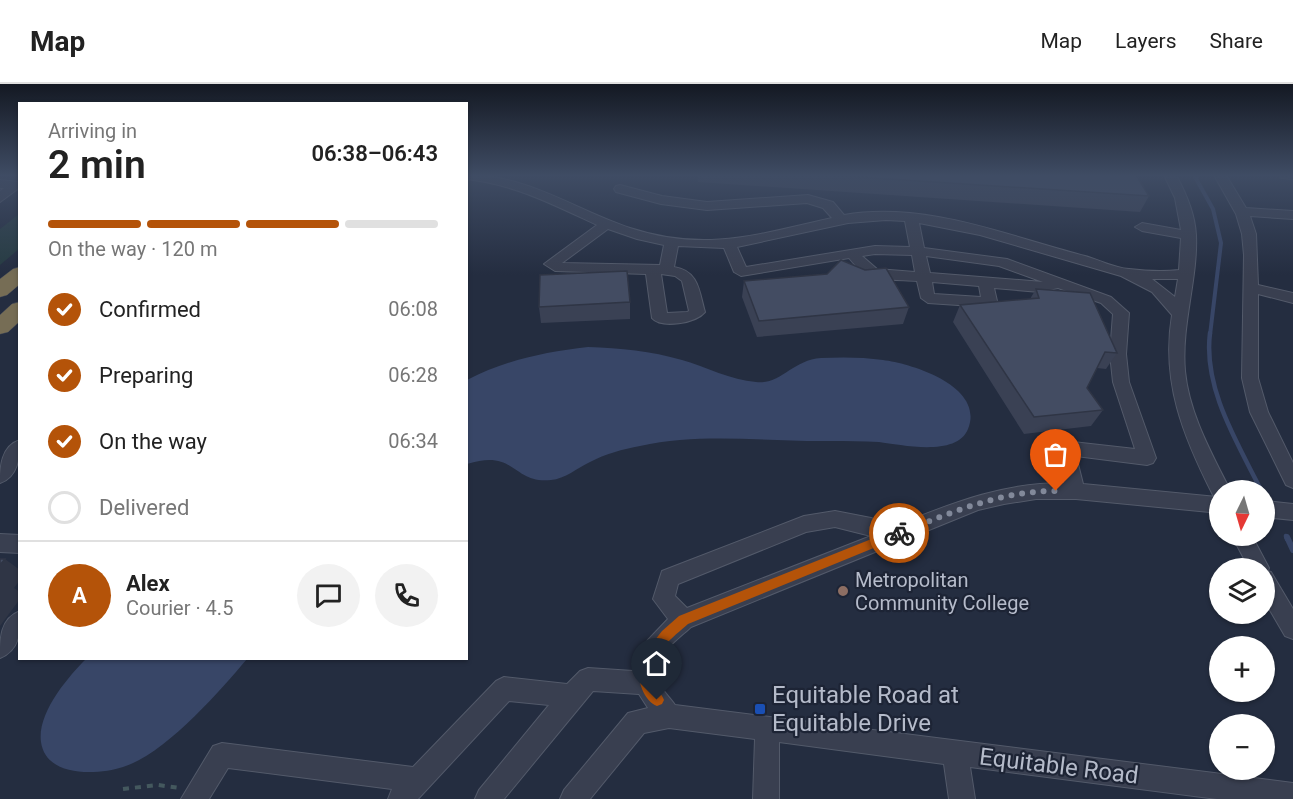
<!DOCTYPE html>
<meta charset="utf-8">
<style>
:root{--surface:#fff;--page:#f2f2f2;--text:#222;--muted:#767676;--line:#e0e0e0;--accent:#b45309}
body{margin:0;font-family:Roboto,sans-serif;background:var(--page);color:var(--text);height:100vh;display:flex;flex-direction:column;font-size:22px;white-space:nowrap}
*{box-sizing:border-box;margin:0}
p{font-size:20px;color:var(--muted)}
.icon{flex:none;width:33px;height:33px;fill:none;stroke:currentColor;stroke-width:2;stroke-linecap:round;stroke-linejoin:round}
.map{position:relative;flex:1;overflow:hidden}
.drawer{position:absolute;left:18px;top:18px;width:450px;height:558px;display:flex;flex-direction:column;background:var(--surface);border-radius:0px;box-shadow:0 2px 4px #0004}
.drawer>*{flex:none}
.needle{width:39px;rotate:185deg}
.controls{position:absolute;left:1209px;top:396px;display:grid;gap:12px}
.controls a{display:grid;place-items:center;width:66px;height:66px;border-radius:50%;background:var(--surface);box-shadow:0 2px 4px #0004;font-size:30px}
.pin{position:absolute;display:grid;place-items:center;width:51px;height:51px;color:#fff;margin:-62px -26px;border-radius:50% 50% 50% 0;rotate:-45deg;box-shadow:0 0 6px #0007}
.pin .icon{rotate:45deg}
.courier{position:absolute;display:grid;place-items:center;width:60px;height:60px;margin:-30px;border:4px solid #b45309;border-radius:50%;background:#fff;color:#222;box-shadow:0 2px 8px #0007}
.summary em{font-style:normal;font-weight:600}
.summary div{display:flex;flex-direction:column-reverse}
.summary{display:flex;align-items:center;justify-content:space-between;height:102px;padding:0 30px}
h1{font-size:39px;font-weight:600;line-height:45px}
.bar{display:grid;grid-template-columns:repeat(4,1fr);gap:9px 6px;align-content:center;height:72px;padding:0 30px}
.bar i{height:8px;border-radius:4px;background:var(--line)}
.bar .selected{background:var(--accent)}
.bar p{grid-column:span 4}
.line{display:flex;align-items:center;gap:15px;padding:0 30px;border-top:2px solid var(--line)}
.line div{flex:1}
.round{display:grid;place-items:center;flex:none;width:63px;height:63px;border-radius:32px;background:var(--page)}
ol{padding:0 30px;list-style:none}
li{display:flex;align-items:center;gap:18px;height:66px}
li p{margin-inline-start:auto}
li .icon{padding:6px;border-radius:50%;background:var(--accent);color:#fff;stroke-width:4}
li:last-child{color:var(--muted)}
li i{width:33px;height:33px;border:3px solid var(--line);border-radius:50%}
header{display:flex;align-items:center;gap:36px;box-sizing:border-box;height:84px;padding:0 30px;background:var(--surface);border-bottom:2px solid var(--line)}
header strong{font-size:28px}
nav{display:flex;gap:33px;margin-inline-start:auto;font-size:21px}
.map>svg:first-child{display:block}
</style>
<header>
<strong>Map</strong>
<nav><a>Map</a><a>Layers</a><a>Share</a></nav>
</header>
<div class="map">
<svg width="1293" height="715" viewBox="0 0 1293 715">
<rect width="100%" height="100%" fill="#242d40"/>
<!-- green -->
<path fill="#263b41" d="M19,130V165L0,181V145Z"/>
<!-- water -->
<path fill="#384667" d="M588,263C620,264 651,267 682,276C706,283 731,296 756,298C781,301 792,276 821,274C841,273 863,273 883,276C914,280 985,303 968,345C957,373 902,361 879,358C863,357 847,357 831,357C767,358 703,348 640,362C623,365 605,370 590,378C577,384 565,395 551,396C512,400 516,364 467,380V296C505,276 545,268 588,263Z
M86,575V574L247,575C219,608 165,670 123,683C98,691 46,694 41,658C37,629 68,593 86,575Z"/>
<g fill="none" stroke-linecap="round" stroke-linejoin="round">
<!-- stream-far2 -->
<path stroke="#384667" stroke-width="4" d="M1194,91L1213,125L1221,159L1210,251"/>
<!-- stream-far1 -->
<path stroke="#384667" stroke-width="4.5" d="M1210,249C1203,304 1237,358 1261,406
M1286,452L1287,455"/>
<!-- stream -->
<path stroke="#384667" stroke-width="6" d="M1287,453L1293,466"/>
<!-- minor casing -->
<g stroke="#535a6a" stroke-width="2">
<path id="minor" d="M466,91C529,91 573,125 630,144C706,169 759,150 832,134L823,124L807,119L707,126L661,120L616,108L614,105L616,102L620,101L662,112L707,118L808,111L833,118L844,131C925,117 1008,152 1085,172C1099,176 1115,184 1129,185C1145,187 1163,188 1179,186L1181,154L1142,147L1135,143L1142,139L1181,146L1175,114L1164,91H1176C1186,109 1195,130 1196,151C1198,195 1181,241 1185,287C1189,329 1211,368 1230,406H1220V429L1076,415H1036L1004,420L978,426L691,543C678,555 652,573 656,593C658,603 670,613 675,621L1293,699V715H1217L970,683L975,715H949L944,680L779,658V715H753L755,655L669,644L644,649L590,715H560L564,706L628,629L648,624L639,610L593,607L504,715H475L479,706L549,621L509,617L418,715H388L392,705L228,684L209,715H181L213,662L222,659L413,683L496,597L504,593L567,600L580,587L588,584L633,587L647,557L668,535L653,515L662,487L804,432L835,427L871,434L892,443C951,420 1000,399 1064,399L1055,364L1058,359L1064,357L1135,365L1113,298L1110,270L1113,230L1101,219L1058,204L1040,208L994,204L997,217L988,223L928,219L921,214L917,197C889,195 868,199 849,174L741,192L734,188L724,164L678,162L674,183C699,187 699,207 705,228C696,239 662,245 652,234L646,190L555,187L544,180L597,141C554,121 514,100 466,95ZM886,136L905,137L910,163L875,162L746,183L737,163L848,139ZM919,139L980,151L1121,192L1152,208L1172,231C1161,298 1183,352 1213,411L1217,413L1083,400L1076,372L1147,381L1153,379L1156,374L1129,298L1126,270L1129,229L1111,213L1007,175L924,164ZM608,145L637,155L664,161L660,181L562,179ZM875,170L912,171L915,188L877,185L862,172ZM926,172L999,182L1043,198L930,189ZM661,190L675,192L682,197L689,227L687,228L667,229ZM1152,195H1178L1175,213ZM932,198L979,202L981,213L934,210ZM835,443L871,452L687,524L675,512L678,500L806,448Z
M1214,91H1226L1246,124L1293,127V135L1250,132L1256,150L1258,201L1293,209V219L1258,210V294L1268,328L1293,379V404L1286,401L1250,328L1242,294L1244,171L1242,150L1236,130Z
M1279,91H1293V95L1281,94Z
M0,96L20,98L19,104L0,118V107L4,104H0Z
M20,356C20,373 18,393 0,399C0,383 1,362 20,356Z
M1264,417L1293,420V436L1264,433Z
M0,450L20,451V469L0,468Z
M1232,452H1252L1269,484L1268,487L1271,488L1293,525V555L1285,552L1264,516V484H1249Z
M20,527C20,547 21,565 0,574C0,554 0,535 20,527Z"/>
</g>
<!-- highway casing -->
<g stroke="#404757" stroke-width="1">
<path id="highway" d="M20,183V200L7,211L0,213V195L13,185Z
M20,218V237L8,248L0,250V231L12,220Z"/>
</g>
<!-- path -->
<path stroke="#44585e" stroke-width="4" stroke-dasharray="6 6" stroke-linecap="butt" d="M123,705L158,701L180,704"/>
<!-- minor -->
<use href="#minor" fill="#393f50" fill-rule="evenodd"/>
<!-- highway -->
<use href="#highway" fill="#766d55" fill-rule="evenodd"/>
</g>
<!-- wall -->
<path fill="#3a4154" d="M698,91H1136L1149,112L1140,128L698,98Z
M827,190L909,223L903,240L757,253L742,213L744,197Z
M1036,205L1117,269L1106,285L1097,284L1087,304L1103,326L1091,342L1024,350L953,238L960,221L1030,215Z
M630,218V235L541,239L539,223Z"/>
<!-- shaded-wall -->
<path fill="#2f3545" d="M5,475L20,486V496L14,504L20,508V515L0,542V481Z"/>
<!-- building -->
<path fill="#434c62" stroke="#2f3545" stroke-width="1.5" d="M828,91H1136L1149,112Z
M841,176L865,186L886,184L909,223L759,237L744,197L827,190Z
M627,187L630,218L539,223L540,191Z
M1036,205L1090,209L1117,269L1105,268L1087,304L1103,326L1034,333L960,221L1039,214Z
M0,475H5L0,481Z"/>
<!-- sky -->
<linearGradient id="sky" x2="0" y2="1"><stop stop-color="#141923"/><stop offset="0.48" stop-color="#3f4c64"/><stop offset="1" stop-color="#3f4c64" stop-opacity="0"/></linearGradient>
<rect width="1293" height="191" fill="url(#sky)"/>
<!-- route -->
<path fill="#b45309" d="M899,444L904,449L903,452L688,540C672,554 648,572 652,595C653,602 661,608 664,616L662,620L657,622C641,615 635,589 641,574L662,547L679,532Z"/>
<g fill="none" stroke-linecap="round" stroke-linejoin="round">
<!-- done -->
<path stroke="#82899a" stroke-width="6" stroke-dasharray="0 10.8" d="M899,449C951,429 999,407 1056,407"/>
</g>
<!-- markers -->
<circle fill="#8d6e63" stroke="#1d2435" stroke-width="2" cx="843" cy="507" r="6"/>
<rect fill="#1a4fb4" stroke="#1d2435" stroke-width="2" x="754" y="619" width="12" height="12" rx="3"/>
<g text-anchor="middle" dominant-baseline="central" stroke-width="4.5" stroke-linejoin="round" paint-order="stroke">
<!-- poi labels -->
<g font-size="20" fill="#b5bbca" stroke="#1d2435" text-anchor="start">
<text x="855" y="496">Metropolitan<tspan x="855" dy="23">Community College</tspan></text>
</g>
<!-- near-poi labels -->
<g font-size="24" fill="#b5bbca" stroke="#1d2435" text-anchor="start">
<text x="772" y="611">Equitable Road at<tspan x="772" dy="28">Equitable Drive</tspan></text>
</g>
<!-- near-street labels -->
<g font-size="24" fill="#b5bbca" stroke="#1d2435">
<text transform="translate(1059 682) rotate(7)">Equitable Road</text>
</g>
</g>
</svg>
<div class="controls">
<a><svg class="needle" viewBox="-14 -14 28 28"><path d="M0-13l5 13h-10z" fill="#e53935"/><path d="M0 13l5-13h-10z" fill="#767676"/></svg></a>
<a><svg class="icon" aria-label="layers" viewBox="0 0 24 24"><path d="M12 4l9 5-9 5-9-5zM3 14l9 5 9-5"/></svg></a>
<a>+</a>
<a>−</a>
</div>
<div class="pin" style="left:1056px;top:407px;background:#ea580c"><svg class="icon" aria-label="bag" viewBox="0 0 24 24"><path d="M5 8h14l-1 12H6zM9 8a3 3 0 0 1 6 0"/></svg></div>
<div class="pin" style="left:657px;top:616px;background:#1f2937"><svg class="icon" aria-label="home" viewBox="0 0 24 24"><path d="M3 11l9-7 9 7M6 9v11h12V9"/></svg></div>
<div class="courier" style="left:899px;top:449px"><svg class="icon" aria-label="bike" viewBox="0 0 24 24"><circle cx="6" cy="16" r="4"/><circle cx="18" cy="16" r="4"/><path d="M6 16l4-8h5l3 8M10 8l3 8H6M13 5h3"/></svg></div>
<section class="drawer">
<div class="summary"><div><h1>2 min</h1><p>Arriving in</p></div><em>06:38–06:43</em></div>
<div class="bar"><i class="selected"></i><i class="selected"></i><i class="selected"></i><i></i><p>On the way · 120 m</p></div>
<ol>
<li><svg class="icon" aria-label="check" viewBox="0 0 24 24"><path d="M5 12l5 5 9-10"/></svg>Confirmed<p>06:08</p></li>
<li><svg class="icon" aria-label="check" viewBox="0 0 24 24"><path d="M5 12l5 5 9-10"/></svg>Preparing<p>06:28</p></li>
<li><svg class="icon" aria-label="check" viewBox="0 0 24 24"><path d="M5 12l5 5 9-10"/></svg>On the way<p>06:34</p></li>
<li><i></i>Delivered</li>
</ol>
<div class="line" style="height:108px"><b class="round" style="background:var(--accent);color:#fff">A</b><div><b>Alex</b><p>Courier · 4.5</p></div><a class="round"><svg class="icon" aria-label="chat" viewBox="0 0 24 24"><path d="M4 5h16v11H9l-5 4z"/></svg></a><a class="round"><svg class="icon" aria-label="phone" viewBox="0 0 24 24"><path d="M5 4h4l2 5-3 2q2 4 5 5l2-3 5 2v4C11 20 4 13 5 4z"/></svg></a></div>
</section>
</div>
